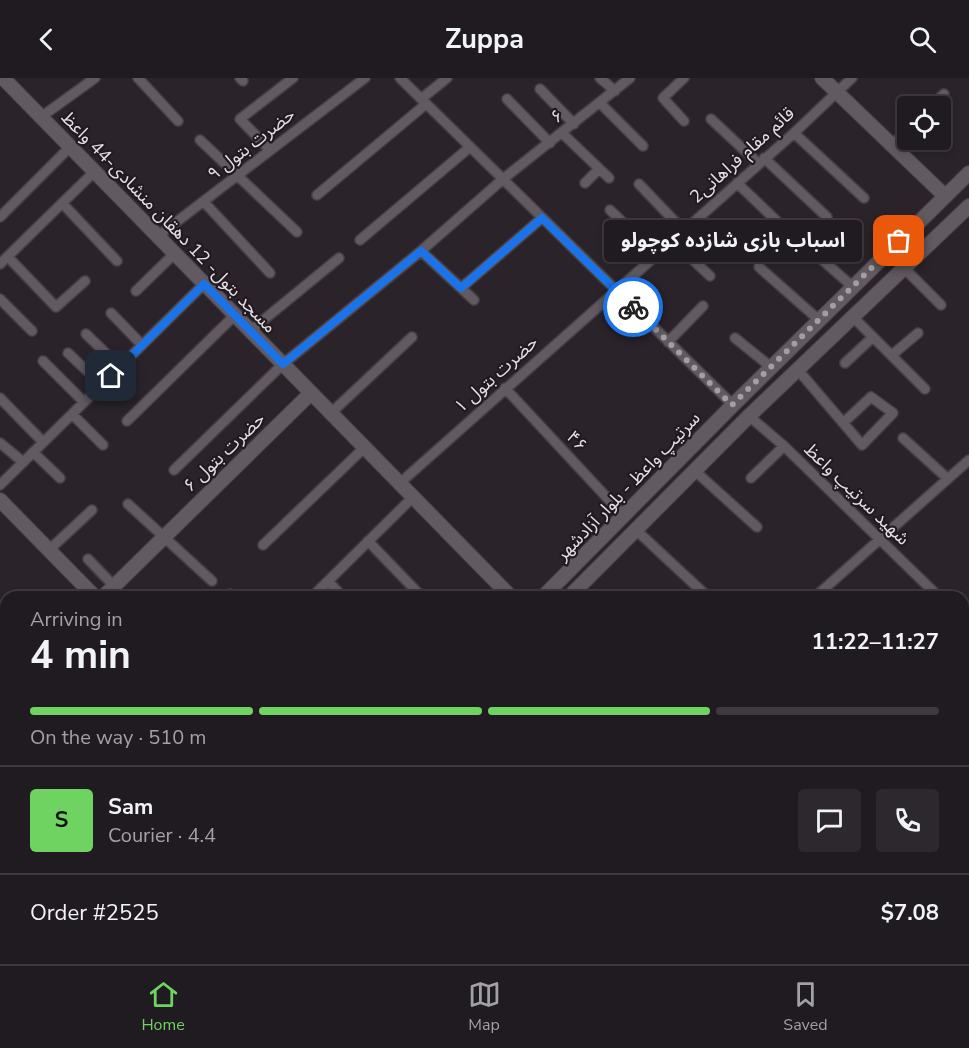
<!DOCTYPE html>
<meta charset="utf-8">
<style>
:root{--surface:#201b20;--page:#2d282d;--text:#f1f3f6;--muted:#a2a1a5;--line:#3d393e;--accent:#6ed360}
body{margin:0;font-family:"Nunito Sans","Noto Sans Arabic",sans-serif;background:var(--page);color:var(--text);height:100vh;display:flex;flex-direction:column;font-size:22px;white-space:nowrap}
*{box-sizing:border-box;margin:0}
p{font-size:20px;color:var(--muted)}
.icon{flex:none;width:33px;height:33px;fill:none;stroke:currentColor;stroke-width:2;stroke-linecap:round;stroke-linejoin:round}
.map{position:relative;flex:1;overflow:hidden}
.sheet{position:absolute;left:0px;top:513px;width:969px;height:374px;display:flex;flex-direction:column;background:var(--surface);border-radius:18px 18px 0 0;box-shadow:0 3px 9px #0003,0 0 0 2px var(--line)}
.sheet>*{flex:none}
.controls{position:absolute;left:897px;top:18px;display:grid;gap:12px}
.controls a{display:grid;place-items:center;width:54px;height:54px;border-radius:6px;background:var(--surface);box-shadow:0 3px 9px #0003,0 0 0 2px var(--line);font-size:30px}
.pin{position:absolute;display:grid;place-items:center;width:51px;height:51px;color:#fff;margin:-26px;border-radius:12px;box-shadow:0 3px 9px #0006}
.courier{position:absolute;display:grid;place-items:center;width:60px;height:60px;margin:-30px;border:4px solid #1a73e8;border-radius:50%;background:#fff;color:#222;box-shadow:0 2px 8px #0007}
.bubble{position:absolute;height:42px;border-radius:6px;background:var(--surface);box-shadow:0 3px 9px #0003,0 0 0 2px var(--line);font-size:20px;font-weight:700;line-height:42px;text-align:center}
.overview em{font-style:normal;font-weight:700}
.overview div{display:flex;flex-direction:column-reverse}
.overview{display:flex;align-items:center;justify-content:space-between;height:102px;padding:0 30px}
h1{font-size:39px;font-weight:700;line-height:45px}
.bar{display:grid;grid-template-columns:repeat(4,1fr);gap:9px 6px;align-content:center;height:72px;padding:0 30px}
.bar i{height:8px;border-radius:4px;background:var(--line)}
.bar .active{background:var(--accent)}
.bar p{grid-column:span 4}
.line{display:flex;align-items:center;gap:15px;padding:0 30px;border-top:2px solid var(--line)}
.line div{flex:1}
.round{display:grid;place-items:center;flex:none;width:63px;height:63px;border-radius:6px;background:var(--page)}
header{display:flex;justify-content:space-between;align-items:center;height:78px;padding:0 30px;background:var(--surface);font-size:27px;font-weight:700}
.dock{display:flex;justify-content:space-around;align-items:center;height:84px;border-top:2px solid var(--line);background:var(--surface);font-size:16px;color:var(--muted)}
.dock a{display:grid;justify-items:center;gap:3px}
.dock .active{color:var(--accent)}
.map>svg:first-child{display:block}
</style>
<header><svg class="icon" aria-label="back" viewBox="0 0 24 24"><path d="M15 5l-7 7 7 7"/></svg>Zuppa<svg class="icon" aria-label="search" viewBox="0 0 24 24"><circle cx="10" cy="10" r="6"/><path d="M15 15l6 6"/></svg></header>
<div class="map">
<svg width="969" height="886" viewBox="0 0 969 886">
<rect width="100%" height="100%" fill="#2a242a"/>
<!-- built -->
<path fill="#342a35" d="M0,862L6,868V880L18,881L23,886H0Z"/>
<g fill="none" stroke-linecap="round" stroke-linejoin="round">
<!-- street casing -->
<g stroke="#453f45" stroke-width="12">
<path id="street" d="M138,0L178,43
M240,0L243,3
M400,0L733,327
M600,0L615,13
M540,11L574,46
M421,21L447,0
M507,21L550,65
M600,25L643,68
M931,28L944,16
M41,39L95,0
M711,41L758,85
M684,43L663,20L684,0
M562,55L609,100
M794,55L864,120
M200,62L297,154
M892,67L908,52
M270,72L240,41L293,0
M764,80L827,139
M585,105L599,91
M737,105L783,149
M639,106L683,152
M317,117L426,26
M204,124L270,195
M62,125L117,183
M610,132L656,176
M0,139L70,69
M158,158L365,0
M360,162L470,69
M672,162L710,198
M421,173L461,210L542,140
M786,177L802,164L853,209
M8,179L56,229L85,203
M0,186L94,94
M759,189L819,242
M904,190L941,227
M461,210L474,222
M136,213L175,175
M0,221L32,253
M111,235L142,267
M853,239L925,311
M250,253L339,180
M86,256L120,289
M735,260L771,289
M668,264L703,228
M68,275L102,307
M892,277L918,255
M43,283L84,324
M845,285L873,259
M798,292L862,367L893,335L871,319L843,345
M505,310L624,438
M0,320L43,364
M331,335L412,259
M72,336L103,367
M749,338L784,368L939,519
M127,343L235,237
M903,360L948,401
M0,365L23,384
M33,374L60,400
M174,392L283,286L421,173L503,101L630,0
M695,393L757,449
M751,400L784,368
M400,405L794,55L852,0
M0,407L204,206
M128,426L212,503
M636,452L708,519
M368,463L422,519
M263,467L365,369
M49,472L92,432
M88,481L114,508
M328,503L343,519
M230,516L233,519
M312,519L413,419
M815,519L969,382
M963,542L969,548
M0,578L6,584
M963,601L969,596
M968,694H969
M0,697L6,703
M963,824L969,818
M0,825L6,819
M0,854L6,860
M25,880L31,886
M124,880L130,886
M296,880L302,886
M440,880L446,886
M593,880L598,886
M711,880L716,886
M523,886L529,880
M739,886L745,880
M900,886L906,880"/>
</g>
<!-- secondary casing -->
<g stroke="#453f45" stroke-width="16">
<path id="secondary" d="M3,0L511,519
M822,0L945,118
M0,422L95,519
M103,519L311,315
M543,519L733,327L969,95
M569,519L749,338L969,128
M0,621L6,615
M864,880L869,886
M165,886L171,880
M192,886L198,880"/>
</g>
<!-- street -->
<use href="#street" stroke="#615a61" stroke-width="9"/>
<!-- secondary -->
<use href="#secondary" stroke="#615a61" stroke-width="14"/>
</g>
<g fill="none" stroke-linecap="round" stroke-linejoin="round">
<!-- done -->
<path stroke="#a29ea2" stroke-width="6" stroke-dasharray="0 10.8" d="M633,229L732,327L899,163"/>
<!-- route -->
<path stroke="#1a73e8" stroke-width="8" d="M111,298L204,206L283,286L421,173L461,210L542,140L633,229"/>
</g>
<g text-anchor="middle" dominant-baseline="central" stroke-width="4.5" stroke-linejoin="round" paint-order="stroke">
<!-- street labels -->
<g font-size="18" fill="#e3dfe3" stroke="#211b21">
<text transform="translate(557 38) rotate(-39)">۶</text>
<text transform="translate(251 66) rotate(-38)">حضرت بتول ۹</text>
<text transform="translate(742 77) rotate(-42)">2قائم مقام فراهانی</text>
<text transform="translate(169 144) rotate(46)">مسجد بتول- 12 دهقان منشادی-44 واعظ</text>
<text transform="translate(496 296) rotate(-42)">حضرت بتول ۱</text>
<text transform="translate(577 363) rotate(47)">۴۶</text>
<text transform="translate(224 374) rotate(-44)">حضرت بتول ۶</text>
<text transform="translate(628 408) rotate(-46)">سرتیپ واعظ - بلوار آزادشهر</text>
<text transform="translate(857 416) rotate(44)">شهید سرتیپ واعظ</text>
</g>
</g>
</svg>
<div class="controls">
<a><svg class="icon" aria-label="locate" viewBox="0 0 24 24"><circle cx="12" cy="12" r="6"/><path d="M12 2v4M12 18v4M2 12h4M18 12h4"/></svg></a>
</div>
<div class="pin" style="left:899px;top:163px;background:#ea580c"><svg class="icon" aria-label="bag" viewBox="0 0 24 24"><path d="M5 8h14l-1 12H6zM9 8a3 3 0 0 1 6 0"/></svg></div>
<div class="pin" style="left:111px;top:298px;background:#1f2937"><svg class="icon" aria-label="home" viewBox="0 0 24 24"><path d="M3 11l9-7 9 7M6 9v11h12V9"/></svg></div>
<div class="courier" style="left:633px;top:229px"><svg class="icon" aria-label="bike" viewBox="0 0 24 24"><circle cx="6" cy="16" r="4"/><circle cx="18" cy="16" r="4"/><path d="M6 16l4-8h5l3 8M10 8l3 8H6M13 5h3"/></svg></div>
<div class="bubble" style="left:604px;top:142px;width:258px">اسباب بازی شازده کوچولو</div>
<section class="sheet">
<div class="overview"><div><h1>4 min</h1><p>Arriving in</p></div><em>11:22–11:27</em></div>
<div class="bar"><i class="active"></i><i class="active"></i><i class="active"></i><i></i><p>On the way · 510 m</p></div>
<div class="line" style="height:108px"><b class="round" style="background:var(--accent);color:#111">S</b><div><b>Sam</b><p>Courier · 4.4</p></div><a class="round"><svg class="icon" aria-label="chat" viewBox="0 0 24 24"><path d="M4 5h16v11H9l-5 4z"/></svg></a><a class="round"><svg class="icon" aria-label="phone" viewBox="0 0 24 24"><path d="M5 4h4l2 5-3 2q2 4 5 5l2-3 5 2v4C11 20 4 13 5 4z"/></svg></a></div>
<div class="line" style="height:78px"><div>Order #2525</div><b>$7.08</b></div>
</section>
</div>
<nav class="dock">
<a class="active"><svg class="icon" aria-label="home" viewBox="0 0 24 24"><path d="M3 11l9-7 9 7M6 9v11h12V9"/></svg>Home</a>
<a><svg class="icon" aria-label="map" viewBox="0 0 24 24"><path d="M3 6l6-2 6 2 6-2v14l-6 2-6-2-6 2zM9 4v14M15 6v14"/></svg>Map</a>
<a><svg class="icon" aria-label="saved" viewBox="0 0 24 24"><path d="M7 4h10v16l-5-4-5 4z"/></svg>Saved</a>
</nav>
